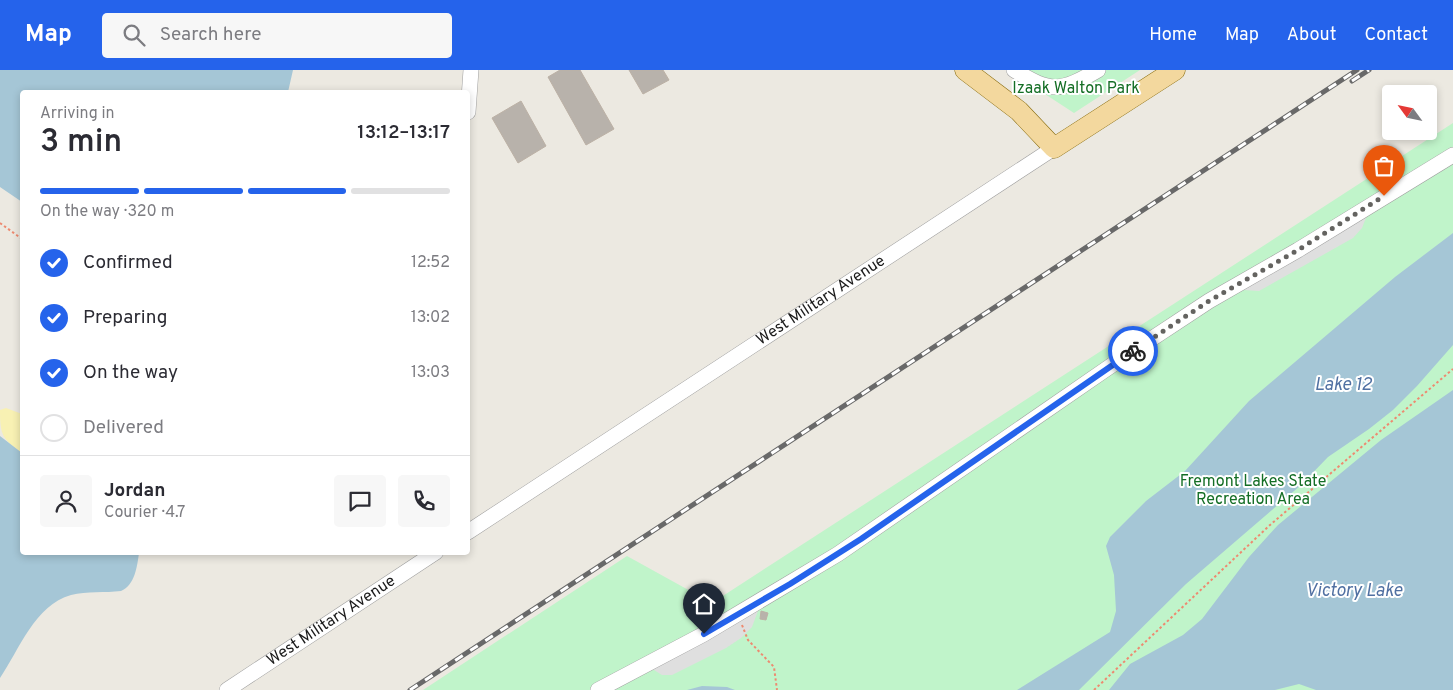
<!DOCTYPE html>
<meta charset="utf-8">
<style>
:root{--surface:#fff;--page:#f7f7f7;--text:#2b2b33;--muted:#7c7c81;--line:#e1e1e2;--accent:#2563eb}
body{margin:0;font-family:Overpass,sans-serif;background:var(--page);color:var(--text);height:100vh;display:flex;flex-direction:column;font-size:19px;white-space:nowrap}
*{box-sizing:border-box;margin:0}
p{font-size:16px;color:var(--muted)}
.icon{flex:none;width:28px;height:28px;fill:none;stroke:currentColor;stroke-width:2;stroke-linecap:round;stroke-linejoin:round}
.map{position:relative;flex:1;overflow:hidden}
.details{position:absolute;left:20px;top:20px;width:450px;height:465px;display:flex;flex-direction:column;background:var(--surface);border-radius:5px;box-shadow:0 2px 8px #0003}
.details>*{flex:none}
.needle{width:32px;rotate:303deg}
.fabs{position:absolute;left:1382px;top:15px;display:grid;gap:10px}
.fabs a{display:grid;place-items:center;width:55px;height:55px;border-radius:5px;background:var(--surface);box-shadow:0 2px 8px #0003;font-size:25px}
.pin{position:absolute;display:grid;place-items:center;width:42px;height:42px;color:#fff;margin:-51px -21px;border-radius:50% 50% 50% 0;rotate:-45deg;box-shadow:0 0 5px #0007}
.pin .icon{rotate:45deg}
.courier{position:absolute;display:grid;place-items:center;width:50px;height:50px;margin:-25px;border:4px solid #2563eb;border-radius:50%;background:#fff;color:#222;box-shadow:0 1px 6px #0007}
.overview em{font-style:normal;font-weight:600}
.overview div{display:flex;flex-direction:column-reverse}
.overview{display:flex;align-items:center;justify-content:space-between;height:85px;padding:0 20px}
h1{font-size:32px;font-weight:600;line-height:38px}
.bar{display:grid;grid-template-columns:repeat(4,1fr);gap:8px 5px;align-content:center;height:60px;padding:0 20px}
.bar i{height:6px;border-radius:4px;background:var(--line)}
.bar .current{background:var(--accent)}
.bar p{grid-column:span 4}
.line{display:flex;align-items:center;gap:12px;padding:0 20px;border-top:1px solid var(--line)}
.line div{flex:1}
.round{display:grid;place-items:center;flex:none;width:52px;height:52px;border-radius:5px;background:var(--page)}
ol{padding:0 20px;list-style:none}
li{display:flex;align-items:center;gap:15px;height:55px}
li p{margin-inline-start:auto}
li .icon{padding:5px;border-radius:50%;background:var(--accent);color:#fff;stroke-width:4}
li:last-child{color:var(--muted)}
li i{width:28px;height:28px;border:2px solid var(--line);border-radius:50%}
header{display:flex;align-items:center;gap:30px;box-sizing:border-box;height:70px;padding:0 25px;background:var(--accent);color:#fff}
header strong{font-size:24px}
nav{display:flex;gap:28px;margin-inline-start:auto;font-size:18px}
.search{width:350px;height:45px;background:var(--page);display:flex;align-items:center;gap:12px;box-sizing:border-box;padding:0 18px;border-radius:5px;color:var(--muted);font-size:19px}
.map>svg:first-child{display:block}
</style>
<header>
<strong>Map</strong>
<div class="search"><svg class="icon" aria-label="search" viewBox="0 0 24 24"><circle cx="10" cy="10" r="6"/><path d="M15 15l6 6"/></svg>Search here</div>
<nav><a>Home</a><a>Map</a><a>About</a><a>Contact</a></nav>
</header>
<div class="map">
<svg width="1453" height="620" viewBox="0 0 1453 620">
<rect width="100%" height="100%" fill="#ece9e1"/>
<!-- sand -->
<path fill="#f8f1b3" d="M6,338L22,344V383C2,369 0,365 0,340Z"/>
<!-- park -->
<path fill="#c0f4ca" d="M1008,0H1140L1074,43Z
M1453,53V620H423L627,486L712,533Z"/>
<!-- parking -->
<path fill="#dfdfdf" d="M1371,135L1362,158L1353,168L1259,221L1228,219Z
M762,530L752,557L741,568L726,578L672,605H662L646,595Z"/>
<!-- water -->
<path fill="#a5c6d6" d="M0,0H293L288,22H22V132L0,117Z
M1453,163V275L1417,316L1393,340L1369,359L1328,387L1301,415L1186,514L1079,620H1017L1110,562L1116,541L1114,505L1106,476L1110,467L1146,431L1185,401L1249,331L1395,207Z
M1453,320V620H1316L1299,614L1275,620H1109L1130,594L1183,565L1202,549L1249,487L1278,455L1381,370Z
M0,366L22,383V482L139,483C137,497 135,515 121,521C105,523 87,521 71,525C35,535 19,580 0,608Z
M702,616L727,617L735,620H687Z"/>
<!-- building -->
<path fill="#b8b2ab" stroke="#bcb1a5" d="M560,0H580L614,59L586,75L548,7Z
M629,0H663L669,10L643,24Z
M521,31L546,76L518,93L492,48Z
M761,541L768,543L766,550L760,549Z"/>
<g fill="none" stroke-linecap="round" stroke-linejoin="round">
<!-- minor casing -->
<g stroke="#9f9f9f" stroke-width="16">
<g id="minor">
<path d="M1014,0C1051,23 1060,22 1098,0"/>
<path d="M468,42L471,0"/>
<path id="s1" d="M468,462L1054,78"/>
<path id="s2" d="M227,620L436,482"/>
<path d="M598,620L704,564L838,484L1115,293L1209,231L1298,180L1453,85"/>
</g>
</g>
<!-- major casing -->
<g stroke="#866a0c" stroke-width="21">
<path id="major" d="M965,0L1019,41L1054,78L1175,0"/>
</g>
<!-- path -->
<path stroke="#ed8a70" stroke-width="2" stroke-dasharray="2.5 2.5" stroke-linecap="butt" d="M0,153L22,169
M742,555L748,570L774,597L777,620
M1094,620L1270,455L1453,299"/>
<!-- minor -->
<use href="#minor" stroke="#fff" stroke-width="15"/>
<!-- major -->
<use href="#major" stroke="#f3d89e" stroke-width="20"/>
<!-- rail casing -->
<g stroke="#696969" stroke-width="5">
<path id="rail" d="M1352,11L1369,0
M410,620L1357,0"/>
</g>
<!-- rail -->
<use href="#rail" stroke="#fff" stroke-width="3" stroke-dasharray="9" stroke-linecap="butt"/>
</g>
<g fill="none" stroke-linecap="round" stroke-linejoin="round">
<!-- done -->
<path stroke="#646360" stroke-width="5" stroke-dasharray="0 9" d="M1133,281L1209,231L1298,180L1384,126"/>
<!-- route -->
<path stroke="#2563eb" stroke-width="6" d="M704,564L790,514L861,469L1133,281"/>
</g>
<g text-anchor="middle" dominant-baseline="central" stroke-width="4" stroke-linejoin="round" paint-order="stroke">
<!-- park labels -->
<g font-size="16" fill="#146e25" stroke="#fff">
<text x="1076" y="19">Izaak Walton Park</text>
<text x="1253" y="412">Fremont Lakes State<tspan x="1253" dy="18">Recreation Area</tspan></text>
</g>
<!-- street labels -->
<g font-size="16" fill="#1b1b1b" stroke="#fff">
<text stroke="none"><textPath href="#s1" startOffset="422">West Military Avenue</textPath></text>
<text stroke="none"><textPath href="#s2" startOffset="125">West Military Avenue</textPath></text>
</g>
<!-- water labels -->
<g font-size="18" font-style="italic" fill="#5070a2" stroke="#fff">
<text x="1343" y="315">Lake 12</text>
<text x="1354" y="521">Victory Lake</text>
</g>
</g>
</svg>
<div class="fabs">
<a><svg class="needle" viewBox="-14 -14 28 28"><path d="M0-13l5 13h-10z" fill="#e53935"/><path d="M0 13l5-13h-10z" fill="#7c7c81"/></svg></a>
</div>
<div class="pin" style="left:1384px;top:126px;background:#ea580c"><svg class="icon" aria-label="bag" viewBox="0 0 24 24"><path d="M5 8h14l-1 12H6zM9 8a3 3 0 0 1 6 0"/></svg></div>
<div class="pin" style="left:704px;top:564px;background:#1f2937"><svg class="icon" aria-label="home" viewBox="0 0 24 24"><path d="M3 11l9-7 9 7M6 9v11h12V9"/></svg></div>
<div class="courier" style="left:1133px;top:281px"><svg class="icon" aria-label="bike" viewBox="0 0 24 24"><circle cx="6" cy="16" r="4"/><circle cx="18" cy="16" r="4"/><path d="M6 16l4-8h5l3 8M10 8l3 8H6M13 5h3"/></svg></div>
<section class="details">
<div class="overview"><div><h1>3 min</h1><p>Arriving in</p></div><em>13:12–13:17</em></div>
<div class="bar"><i class="current"></i><i class="current"></i><i class="current"></i><i></i><p>On the way · 320 m</p></div>
<ol>
<li><svg class="icon" aria-label="check" viewBox="0 0 24 24"><path d="M5 12l5 5 9-10"/></svg>Confirmed<p>12:52</p></li>
<li><svg class="icon" aria-label="check" viewBox="0 0 24 24"><path d="M5 12l5 5 9-10"/></svg>Preparing<p>13:02</p></li>
<li><svg class="icon" aria-label="check" viewBox="0 0 24 24"><path d="M5 12l5 5 9-10"/></svg>On the way<p>13:03</p></li>
<li><i></i>Delivered</li>
</ol>
<div class="line" style="height:90px"><a class="round"><svg class="icon" aria-label="person" viewBox="0 0 24 24"><circle cx="12" cy="8" r="4"/><path d="M4 21q1-7 8-7t8 7"/></svg></a><div><b>Jordan</b><p>Courier · 4.7</p></div><a class="round"><svg class="icon" aria-label="chat" viewBox="0 0 24 24"><path d="M4 5h16v11H9l-5 4z"/></svg></a><a class="round"><svg class="icon" aria-label="phone" viewBox="0 0 24 24"><path d="M5 4h4l2 5-3 2q2 4 5 5l2-3 5 2v4C11 20 4 13 5 4z"/></svg></a></div>
</section>
</div>
